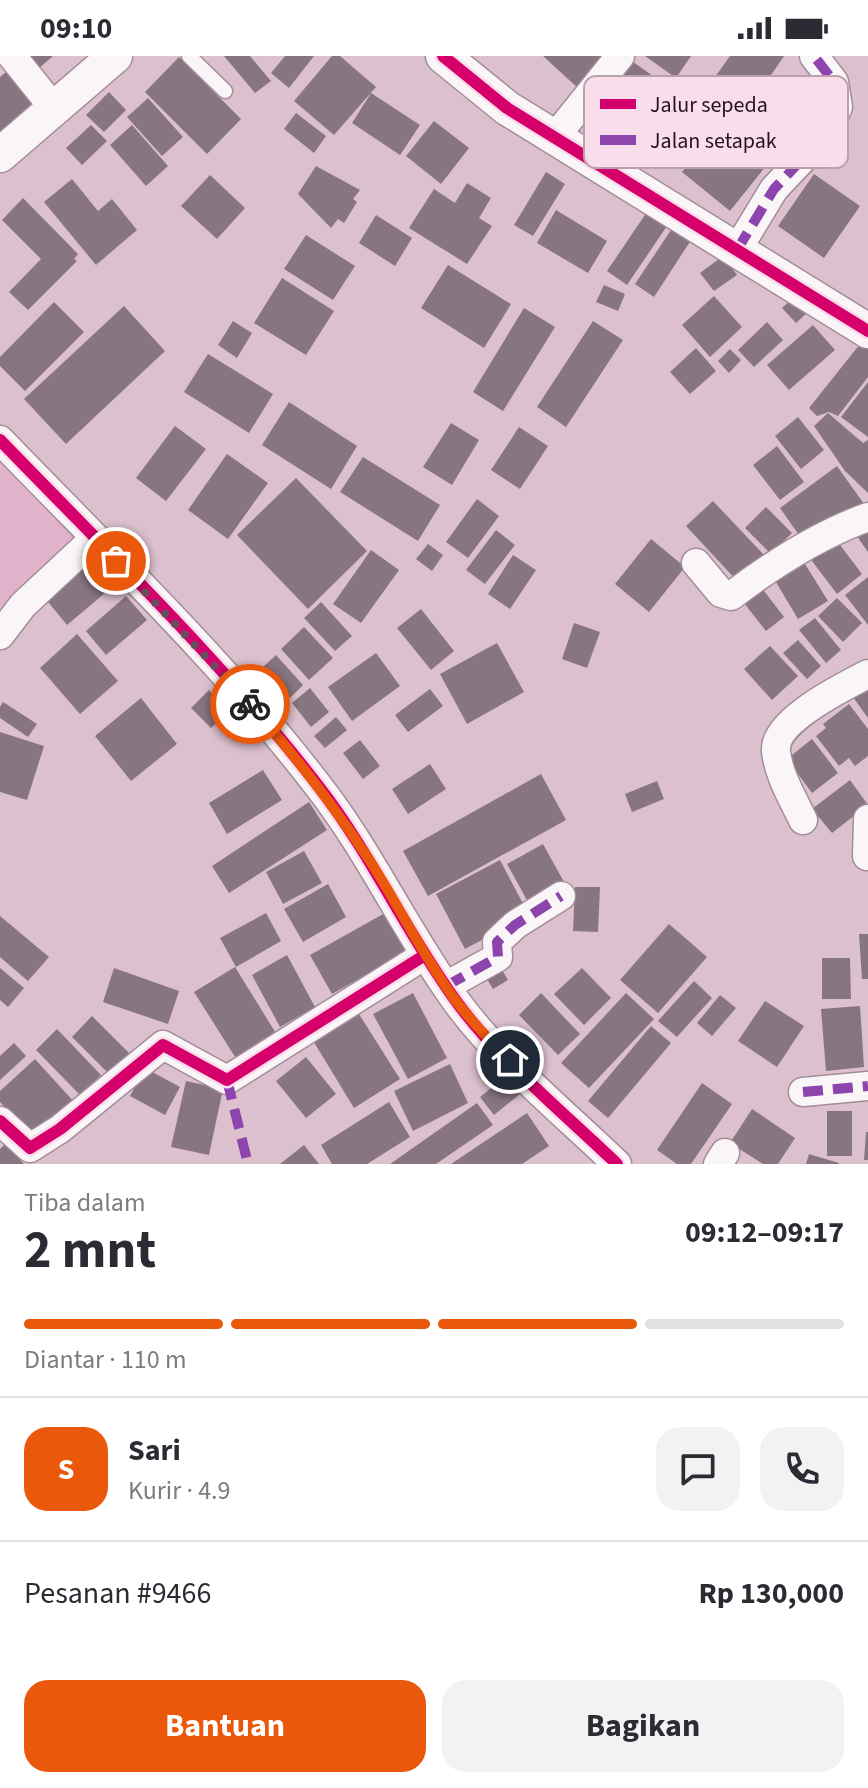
<!DOCTYPE html>
<html lang="id">
<meta charset="utf-8">
<style>
:root{--surface:#fff;--page:#f2f2f3;--text:#2b2b33;--muted:#7c7c81;--line:#e1e1e2;--accent:#ea580c}
body{margin:0;font-family:"Source Sans 3",sans-serif;background:var(--page);color:var(--text);height:100vh;display:flex;flex-direction:column;font-size:30px;white-space:nowrap}
*{box-sizing:border-box;margin:0}
p{font-size:26px;color:var(--muted)}
.icon{flex:none;width:44px;height:44px;fill:none;stroke:currentColor;stroke-width:2;stroke-linecap:round;stroke-linejoin:round}
.map{position:relative;height:1108px;overflow:hidden}
.details{display:flex;flex-direction:column;background:var(--surface);flex:1}
.details>*{flex:none}
.pin{position:absolute;display:grid;place-items:center;width:68px;height:68px;color:#fff;margin:-34px;border:4px solid #fff;border-radius:50%;box-shadow:0 2px 8px #0007}
.courier{position:absolute;display:grid;place-items:center;width:80px;height:80px;margin:-40px;border:6px solid #ea580c;border-radius:50%;background:#fff;color:#222;box-shadow:0 2px 10px #0007}
.summary em{font-style:normal;font-weight:700}
.summary div{display:flex;flex-direction:column-reverse}
.summary{display:flex;align-items:center;justify-content:space-between;height:136px;padding:0 24px}
h1{font-size:52px;font-weight:700;line-height:60px}
.bar{display:grid;grid-template-columns:repeat(4,1fr);gap:12px 8px;align-content:center;height:96px;padding:0 24px}
.bar i{height:10px;border-radius:6px;background:var(--line)}
.bar .on{background:var(--accent)}
.bar p{grid-column:span 4}
.line{display:flex;align-items:center;gap:20px;padding:0 24px;border-top:2px solid var(--line)}
.line div{flex:1}
.round{display:grid;place-items:center;flex:none;width:84px;height:84px;border-radius:24px;background:var(--page)}
.button{display:flex;gap:16px;margin-top:auto;padding:16px 24px}
.button a{flex:1;height:92px;border-radius:24px;background:var(--accent);color:#fff;font-size:32px;font-weight:700;line-height:92px;text-align:center}
.button a+a{background:var(--page);color:var(--text)}
.status{display:flex;justify-content:space-between;align-items:center;height:56px;padding:0 40px;background:var(--surface);direction:ltr}
.status svg{height:22px;fill:currentColor}
.map>svg:first-child{display:block}
</style>
<div class="status"><b>09:10</b><svg viewBox="0 0 49 12"><path d="M0 12V9h3v3zM5 12V6h3v6zM10 12V3h3v9zM15 12V0h3v12zM26 1h20v11H26zM47 4h2v5h-2z"/></svg></div>
<div class="map">
<svg width="868" height="1108" viewBox="0 0 868 1108">
<rect width="100%" height="100%" fill="#dcc0ce"/>
<!-- built -->
<path fill="#e0b3ca" d="M0,398L78,479L0,558Z"/>
<!-- building -->
<path fill="#887582" d="M26,0H53L37,14Z
M224,0H250L271,25L255,37Z
M285,0H314L289,32L271,17Z
M332,0H340L376,31L334,79L294,45Z
M543,0H609L579,33Z
M645,0H691L676,22Z
M730,0H784L752,47L715,21Z
M179,1L241,63L207,98L145,36Z
M629,3L691,47L652,103L590,59Z
M12,11L38,42L0,76V21Z
M109,36L126,54L104,76L86,59Z
M371,37L420,69L400,99L352,67Z
M148,42L183,81L162,100L127,61Z
M734,51L782,90L730,155L682,116Z
M296,57L326,80L314,97L284,73Z
M434,65L469,92L441,128L406,100Z
M91,69L107,85L82,109L66,92Z
M132,69L168,110L146,130L110,89Z
M316,110L360,134L353,143L357,146L344,167L338,163L331,172L298,138Z
M546,116L565,128L533,180L514,169Z
M814,118L860,150L824,202L778,170Z
M210,119L245,152L217,183L181,150Z
M72,123L98,155L112,143L137,174L96,209L44,146Z
M467,127L491,142L479,162L492,170L467,208L409,172L434,133L455,147Z
M23,142L78,198L74,203L77,205L28,254L9,236L41,203L2,164Z
M651,150L671,164L627,229L607,215Z
M556,154L607,185L588,217L537,187Z
M376,159L412,182L395,210L359,187Z
M677,165L695,178L654,241L635,228Z
M306,179L355,210L333,244L284,213Z
M723,200L737,219L714,235L700,217Z
M448,209L511,248L484,292L421,252Z
M282,222L334,255L306,299L254,267Z
M604,229L625,238L618,255L596,246Z
M714,240L742,271L710,301L682,269Z
M793,242L807,257L796,267L782,252Z
M54,246L84,276L25,335L0,310V301Z
M124,250L165,295L66,388L24,343Z
M524,252L555,271L503,355L473,336Z
M233,265L252,277L237,302L218,289Z
M593,265L623,284L566,371L537,351Z
M767,266L783,284L754,311L738,294Z
M813,269L835,294L789,334L767,309Z
M868,278V321L838,360L829,356L817,360L809,352Z
M696,292L716,315L690,338L670,316Z
M730,293L741,304L729,317L718,305Z
M208,298L273,338L249,377L184,336Z
M868,326V381L841,361Z
M289,346L357,390L331,433L262,389Z
M828,357L863,387L868,384V437L845,415L814,370Z
M798,361L824,394L801,413L775,380Z
M451,367L479,384L452,429L423,411Z
M175,370L206,393L166,445L136,422Z
M519,371L548,390L520,433L491,414Z
M777,390L804,426L780,444L753,409Z
M227,398L268,427L228,483L188,454Z
M363,401L440,449L418,485L340,436Z
M837,410L864,448L806,489L780,452Z
M296,422L367,495L308,553L237,479Z
M477,443L499,460L468,502L446,486Z
M713,445L766,501L739,527L686,470Z
M766,451L792,477L771,498L745,472Z
M868,466V496L854,476Z
M496,474L515,489L485,528L466,514Z
M834,481L862,518L837,538L809,501Z
M651,483L685,511L649,556L615,528Z
M428,488L443,499L432,515L416,503Z
M371,494L399,514L361,567L333,548Z
M513,499L536,514L510,553L488,538Z
M88,505L111,532L67,569L44,541Z
M805,508L828,545L798,563L776,526Z
M868,521V569L845,539Z
M758,527L784,561L766,575L740,542Z
M126,540L147,564L106,599L86,575Z
M837,542L862,567L843,586L818,560Z
M321,546L352,580L335,595L304,562Z
M421,553L454,595L431,614L397,572Z
M815,562L841,594L826,607L799,574Z
M574,567L600,576L587,612L562,603Z
M304,571L333,602L309,624L281,593Z
M77,578L118,625L80,658L40,612Z
M798,584L821,610L807,623L783,597Z
M497,587L524,636L467,668L440,618Z
M770,590L798,620L772,644L744,613Z
M376,597L400,630L352,665L328,631Z
M276,599L303,629L290,642L263,611Z
M868,630V662L853,641Z
M310,632L329,656L311,671L292,647Z
M430,633L443,650L408,676L395,659Z
M209,634L229,655L211,672L191,652Z
M141,642L177,688L131,725L95,680Z
M3,646L37,668L28,681L0,662V651Z
M849,648L868,673V700L855,710L849,702L839,710L816,680L826,672L823,668Z
M336,661L347,674L325,692L314,680Z
M0,676L44,690L27,744L0,736Z
M812,683L838,717L812,737L787,703Z
M360,684L380,710L363,723L343,697Z
M430,708L446,733L408,758L392,733Z
M263,714L282,744L227,778L209,747Z
M541,718L566,764L428,840L403,795Z
M850,724L868,749L832,777L812,753Z
M657,725L664,743L632,756L625,738Z
M309,746L327,774L229,837L212,810Z
M543,788L569,835L533,855L507,808Z
M304,795L322,827L283,848L266,816Z
M500,804L529,859L465,893L436,838Z
M328,828L346,861L303,886L284,853Z
M575,831H600L598,876L573,875Z
M266,857L281,885L236,911L220,882Z
M385,857L406,896L332,938L310,899Z
M0,860L49,901L28,925L0,901Z
M669,868L707,901L658,957L620,924Z
M859,878H868V923H862Z
M492,897L508,924L493,933L477,906Z
M287,899L315,951L280,971L252,919Z
M822,902H850L851,943H822Z
M235,911L277,979L237,1004L194,936Z
M0,912L24,932L8,951L0,944Z
M114,912L179,935L168,968L103,946Z
M582,912L611,942L584,969L554,938Z
M694,925L712,942L677,981L658,965Z
M413,937L447,1002L408,1023L373,958Z
M541,937L580,978L558,999L519,959Z
M626,937L654,963L589,1032L561,1007Z
M720,939L736,952L712,980L697,967Z
M765,945L804,970L777,1011L738,985Z
M860,950L864,1011L826,1015L821,953Z
M357,955L400,1023L354,1052L312,983Z
M92,960L134,1002L113,1022L72,981Z
M651,970L671,987L608,1062L588,1045Z
M57,973L101,1019L80,1039L36,994Z
M14,987L26,1000L0,1024V1000Z
M306,1001L336,1038L306,1062L276,1025Z
M35,1003L75,1047L35,1084L0,1046V1035Z
M450,1008L468,1047L413,1075L394,1035Z
M145,1012L180,1031L165,1059L130,1040Z
M506,1020L520,1038L494,1059L480,1041Z
M186,1025L223,1033L209,1099L171,1091Z
M702,1027L732,1048L691,1108H677L657,1094Z
M389,1046L410,1081L367,1108H332L321,1089Z
M477,1047L493,1069L436,1108H390Z
M752,1053L795,1082L778,1108H763L730,1087Z
M827,1055H852V1100H827Z
M527,1057L549,1090L522,1108H451Z
M866,1076H868V1104H864Z
M5,1088L24,1108H0V1093Z
M304,1089L319,1108H280Z
M809,1098L839,1107V1108H806Z"/>
<g fill="none" stroke-linecap="round" stroke-linejoin="round">
<!-- service casing -->
<g stroke="#a28d98" stroke-width="17">
<path id="service" d="M189,0L225,35"/>
</g>
<!-- minor casing -->
<g stroke="#a28d98" stroke-width="31">
<path id="minor" d="M12,0L53,51
M555,81L620,0
M737,194L774,133L825,79L838,51L834,26L814,0
M0,384C109,497 224,607 319,731C371,798 406,876 456,945C497,1002 566,1059 617,1108
M696,507L721,537L731,540C773,508 818,479 868,461
M0,579L23,549L95,482
M803,764C793,743 778,718 776,695C773,665 845,630 868,618
M867,800L868,763
M446,930L498,901L497,886L515,869L561,840
M803,1036L868,1030
M0,1065L30,1092L60,1073L163,989L227,1024L425,899
M718,1108L725,1097"/>
</g>
<!-- tertiary casing -->
<g stroke="#a28d98" stroke-width="37">
<path id="tertiary" d="M443,0L507,52L868,275
M0,99L115,0"/>
</g>
<!-- service -->
<use href="#service" stroke="#faf6f8" stroke-width="14"/>
<!-- minor -->
<use href="#minor" stroke="#faf6f8" stroke-width="28"/>
<!-- tertiary -->
<use href="#tertiary" stroke="#faf6f8" stroke-width="34"/>
<!-- quiet -->
<path stroke="#8e44ad" stroke-width="10" stroke-dasharray="20 10" stroke-linecap="butt" d="M737,194L774,133L825,79L838,51L834,26L814,0
M446,930L498,901L497,886L515,869L561,840
M227,1024L248,1108
M803,1036L868,1030"/>
<!-- cycleway casing -->
<g stroke="#f9ddea" stroke-width="17">
<path id="cycleway" d="M443,0L507,52L868,275
M0,384C109,497 224,607 319,731C371,798 406,876 456,945C497,1002 566,1059 617,1108
M0,1065L30,1092L60,1073L163,989L227,1024L425,899"/>
</g>
<!-- cycleway -->
<use href="#cycleway" stroke="#d6006c" stroke-width="12"/>
</g>
<g fill="none" stroke-linecap="round" stroke-linejoin="round">
<!-- done -->
<path stroke="#66505c" stroke-width="8" stroke-dasharray="0 14.4" d="M116,505L250,648"/>
<!-- route -->
<path stroke="#ea580c" stroke-width="10" d="M250,648C292,696 331,746 366,799C398,847 422,899 456,945C472,966 491,986 510,1004"/>
</g>
<!-- legend -->
<rect x="584" y="20" width="264" height="92" rx="12" fill="#f9ddea" stroke="#baa1ad" stroke-width="2"/>
<rect x="600" y="43" width="36" height="10" fill="#d6006c"/>
<rect x="600" y="79" width="36" height="10" fill="#8e44ad"/>
<g font-size="22" fill="#27141e">
<text x="650" y="56">Jalur sepeda</text>
<text x="650" y="92">Jalan setapak</text>
</g>
</svg>
<div class="pin" style="left:116px;top:505px;background:#ea580c"><svg class="icon" aria-label="bag" viewBox="0 0 24 24"><path d="M5 8h14l-1 12H6zM9 8a3 3 0 0 1 6 0"/></svg></div>
<div class="pin" style="left:510px;top:1004px;background:#1f2937"><svg class="icon" aria-label="home" viewBox="0 0 24 24"><path d="M3 11l9-7 9 7M6 9v11h12V9"/></svg></div>
<div class="courier" style="left:250px;top:648px"><svg class="icon" aria-label="bike" viewBox="0 0 24 24"><circle cx="6" cy="16" r="4"/><circle cx="18" cy="16" r="4"/><path d="M6 16l4-8h5l3 8M10 8l3 8H6M13 5h3"/></svg></div>
</div>
<section class="details">
<div class="summary"><div><h1>2 mnt</h1><p>Tiba dalam</p></div><em>09:12–09:17</em></div>
<div class="bar"><i class="on"></i><i class="on"></i><i class="on"></i><i></i><p>Diantar · 110 m</p></div>
<div class="line" style="height:144px"><b class="round" style="background:var(--accent);color:#fff">S</b><div><b>Sari</b><p>Kurir · 4.9</p></div><a class="round"><svg class="icon" aria-label="chat" viewBox="0 0 24 24"><path d="M4 5h16v11H9l-5 4z"/></svg></a><a class="round"><svg class="icon" aria-label="phone" viewBox="0 0 24 24"><path d="M5 4h4l2 5-3 2q2 4 5 5l2-3 5 2v4C11 20 4 13 5 4z"/></svg></a></div>
<div class="line" style="height:104px"><div>Pesanan #9466</div><b>Rp 130,000</b></div>
<div class="button"><a>Bantuan</a><a>Bagikan</a></div>
</section>
